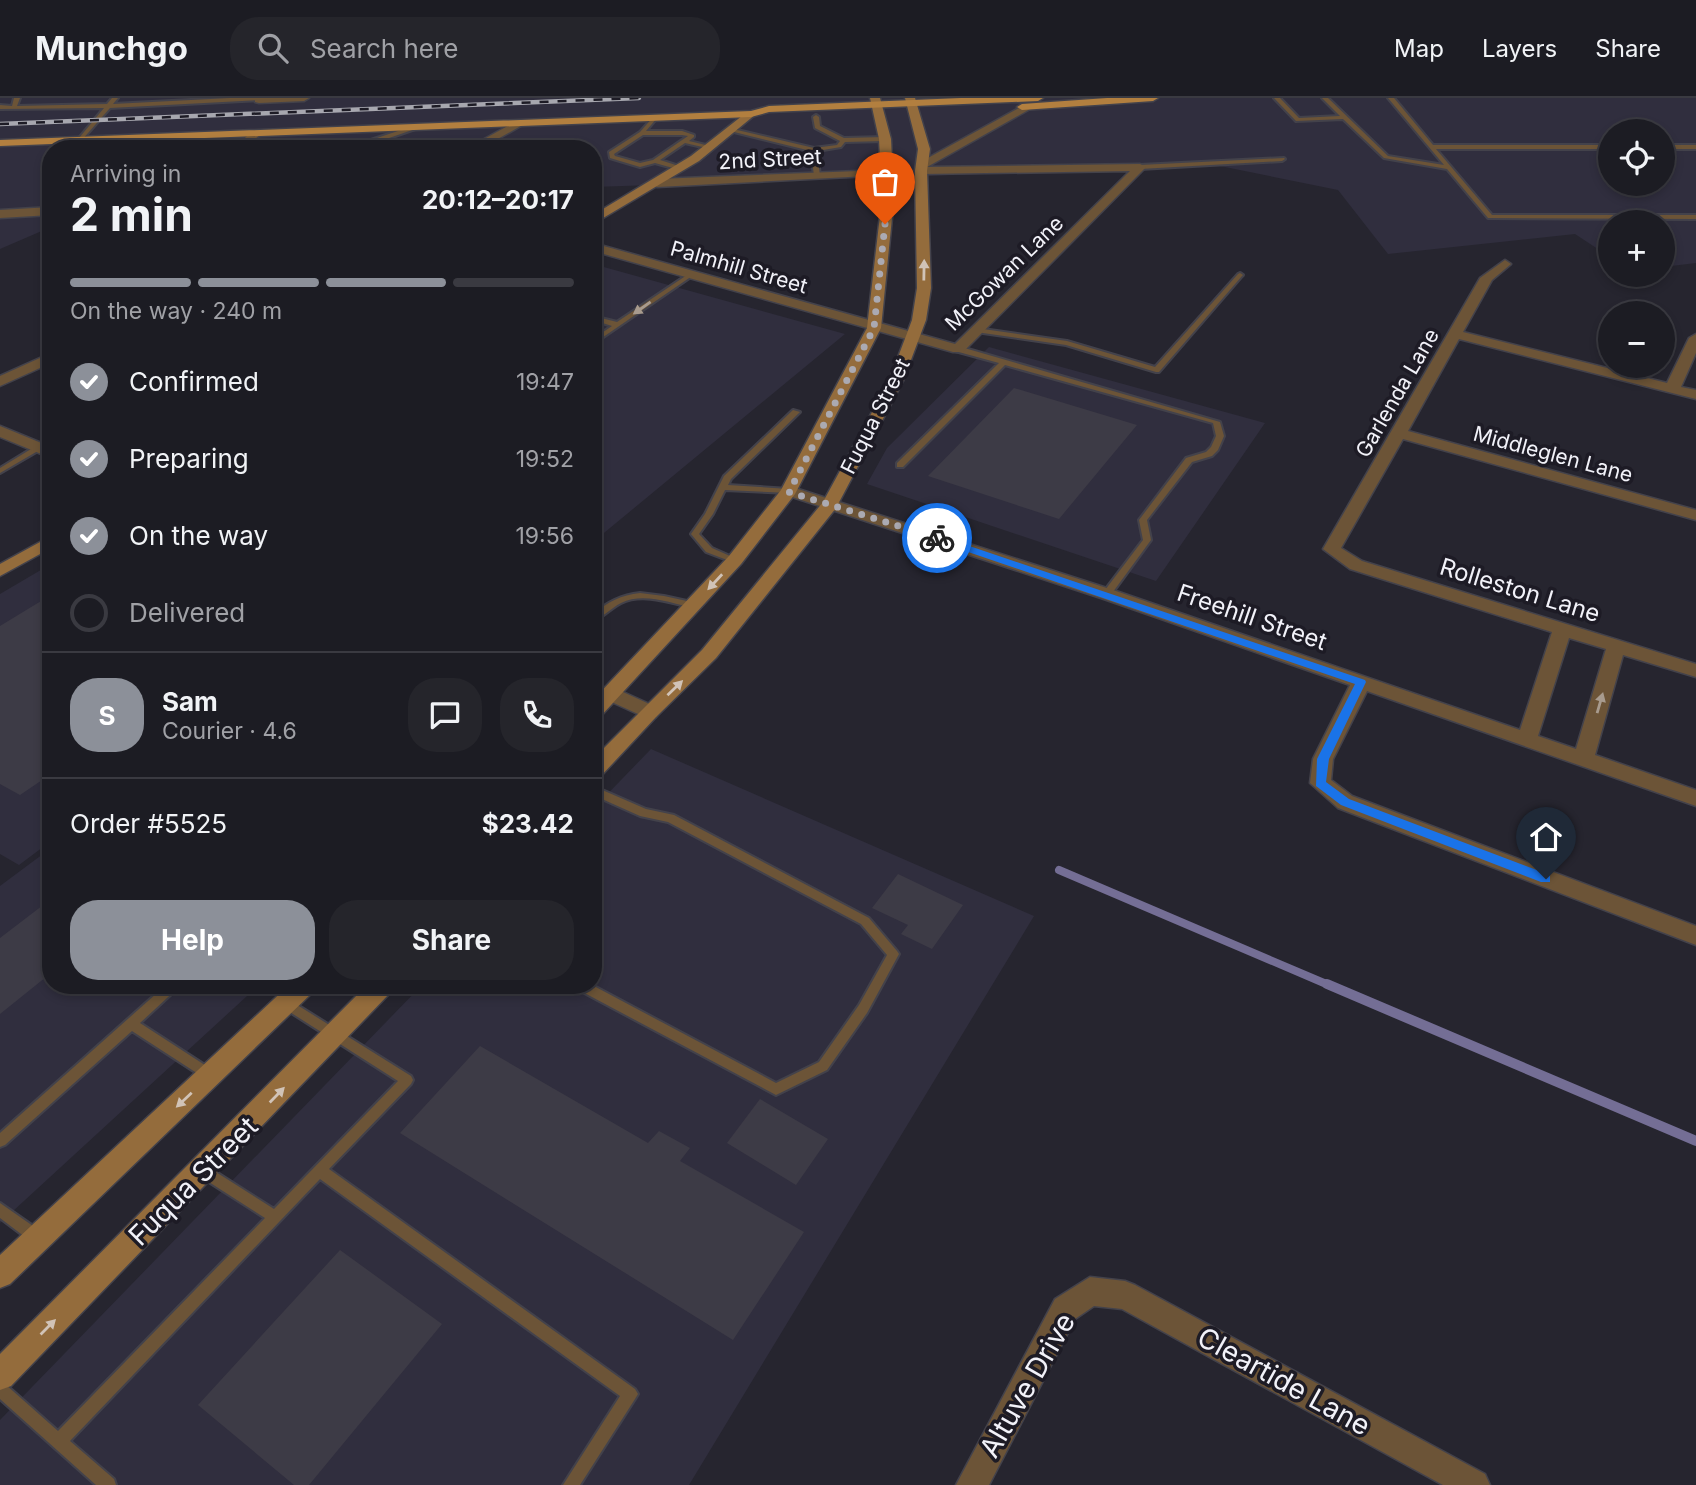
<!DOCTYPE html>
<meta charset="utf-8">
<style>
:root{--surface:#1c1c23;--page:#25252b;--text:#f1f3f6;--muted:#a0a1a6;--line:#3a3a41;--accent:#8c9099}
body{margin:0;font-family:Inter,sans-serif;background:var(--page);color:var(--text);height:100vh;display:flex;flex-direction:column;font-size:26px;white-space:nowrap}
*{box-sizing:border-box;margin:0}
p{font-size:23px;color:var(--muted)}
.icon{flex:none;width:38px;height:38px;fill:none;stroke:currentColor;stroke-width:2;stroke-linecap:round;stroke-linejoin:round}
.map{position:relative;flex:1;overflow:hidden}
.panel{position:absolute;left:42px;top:42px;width:560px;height:854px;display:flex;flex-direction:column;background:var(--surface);border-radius:28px;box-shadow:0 4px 10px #0003,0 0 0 2px var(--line)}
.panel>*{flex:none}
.tools{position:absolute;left:1598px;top:21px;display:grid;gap:14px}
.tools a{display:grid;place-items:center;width:77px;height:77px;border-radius:50%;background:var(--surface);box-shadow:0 4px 10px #0003,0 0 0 2px var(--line);font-size:35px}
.pin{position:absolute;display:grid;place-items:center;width:60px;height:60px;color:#fff;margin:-72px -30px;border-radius:50% 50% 50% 0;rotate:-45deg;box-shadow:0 0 7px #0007}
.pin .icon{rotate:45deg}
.courier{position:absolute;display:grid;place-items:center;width:70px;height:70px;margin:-35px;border:5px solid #1a73e8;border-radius:50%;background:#fff;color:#222;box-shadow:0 2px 9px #0007}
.head em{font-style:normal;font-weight:700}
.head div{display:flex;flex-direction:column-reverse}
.head{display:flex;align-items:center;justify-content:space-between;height:119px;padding:0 28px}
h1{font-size:46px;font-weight:700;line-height:52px}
.bar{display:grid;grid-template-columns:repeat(4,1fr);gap:10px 7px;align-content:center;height:84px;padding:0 28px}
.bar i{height:9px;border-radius:5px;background:var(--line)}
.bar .on{background:var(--accent)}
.bar p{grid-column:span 4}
.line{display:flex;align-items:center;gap:18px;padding:0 28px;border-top:2px solid var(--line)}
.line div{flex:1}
.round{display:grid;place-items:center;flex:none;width:74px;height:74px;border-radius:28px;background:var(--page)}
ol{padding:0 28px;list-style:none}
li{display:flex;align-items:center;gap:21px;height:77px}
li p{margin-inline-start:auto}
li .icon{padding:7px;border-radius:50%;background:var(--accent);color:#fff;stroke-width:4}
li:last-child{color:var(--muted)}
li i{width:38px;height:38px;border:4px solid var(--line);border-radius:50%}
.action{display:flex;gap:14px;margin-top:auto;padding:14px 28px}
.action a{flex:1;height:80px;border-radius:28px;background:var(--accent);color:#fff;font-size:28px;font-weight:700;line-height:80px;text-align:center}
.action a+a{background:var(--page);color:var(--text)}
header{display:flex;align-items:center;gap:42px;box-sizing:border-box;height:98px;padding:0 35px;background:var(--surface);border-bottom:2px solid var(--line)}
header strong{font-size:33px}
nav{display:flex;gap:38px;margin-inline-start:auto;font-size:24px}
.search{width:490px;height:63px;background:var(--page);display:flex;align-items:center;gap:18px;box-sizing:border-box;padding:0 24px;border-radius:28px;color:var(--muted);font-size:26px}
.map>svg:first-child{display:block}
</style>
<header>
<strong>Munchgo</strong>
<div class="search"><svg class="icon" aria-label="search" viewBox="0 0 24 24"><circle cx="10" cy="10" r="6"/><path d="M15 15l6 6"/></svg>Search here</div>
<nav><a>Map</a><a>Layers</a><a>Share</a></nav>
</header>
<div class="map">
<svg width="1696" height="1387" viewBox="0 0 1696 1387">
<rect width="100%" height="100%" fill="#26252f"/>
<!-- built -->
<path fill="#302e3e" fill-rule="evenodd" d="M0,0H1696V165L1663,169L1662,124H1610V159L1575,136L1388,156L1338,92L1220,68L593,89V51H51V129L0,151ZM1610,33H1662V86H1610Z
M593,166L845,236L593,444Z
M989,249L1265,325L1156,483L867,386L887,350Z
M51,466V743L19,767L0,756V496Z
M651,651L1034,818L689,1387H0V1322L422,887H593V711Z
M51,750V887H259L0,1125V788Z"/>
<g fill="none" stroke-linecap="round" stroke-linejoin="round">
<!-- stream-far1 -->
<path stroke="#746e95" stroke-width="8" d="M1059,772L1331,888"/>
<!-- stream -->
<path stroke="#746e95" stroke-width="10" d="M1327,886L1696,1043"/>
</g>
<!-- building -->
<path fill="#3d3b46" d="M1014,290L1137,327L1059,421L928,378Z
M51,497V676L20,697L0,686V528Z
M898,776L963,807L932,851L901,836L908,827L872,810Z
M51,801V875L0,916V840Z
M480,948L648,1045L659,1033L690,1050L680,1063L804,1134L733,1242L400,1035Z
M760,1001L828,1041L796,1087L727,1045Z
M340,1152L442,1226L309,1387H294L198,1307Z"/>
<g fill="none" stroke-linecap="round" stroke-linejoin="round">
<!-- lane casing -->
<g stroke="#43424b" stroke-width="4">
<path id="lane" d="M14,0H20L17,8L107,6L112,0H118L113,6L230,0H262L259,2L110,10L81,43L78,41L79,40L104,10L0,11V7L12,8Z
M1274,0H1280L1299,20L1340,18L1322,0H1328L1388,58L1444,67L1388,0H1394L1433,47H1610V51H1436L1492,117H1696V121L1488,120L1447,71L1384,60L1343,21L1296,23Z
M816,17L819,19L820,28L844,40L885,39L888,41L885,43L845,44L841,49L817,53L820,78L817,80L814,78L811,53L730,33L733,31L814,50L837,47L840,43L815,30L813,19Z
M654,18L657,20L646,33H682L694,37V39L689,43L714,49L711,51L685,45L660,62L682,69V71L680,72L655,65L640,69L610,60L609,54L640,34ZM643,37H682L688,38L653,62L640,65L615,58L614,56Z
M416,27L419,29L418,30L363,49L301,51L362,45Z
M1662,47H1696V51H1662Z
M1284,60L1285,61L1282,63L1140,71L1137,69L1140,67Z
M690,175L693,177L692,178L593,246V241L612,228L593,222V218L617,224Z
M1240,175L1243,177L1242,178L1159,274H1156L1066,247L976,234L973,232L976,230L1067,243L1155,269L1238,176Z
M955,249H961L1220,324L1224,338L1218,352L1212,358L1192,364L1147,422L1151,442L1110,498H1104L1102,496L1143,442L1139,422L1186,360L1206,354L1211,349L1216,338L1213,325L1005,267L903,369H897V365L999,265L955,253Z
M793,312L800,314L731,381L728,387L789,391L793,393L789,395L725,392L713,416L699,436L712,450L739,462L735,465L706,454L691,436L705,416L724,378Z
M36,348H39L43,350L0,375V370Z
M640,495L664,498L696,505L698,507L693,510C671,505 643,494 621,505C611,510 603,519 593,524V516C608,504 621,497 640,495Z
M593,688L646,711L674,717L869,820L897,853L899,856L867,915L827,972L776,997L577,891L575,887H592L776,985L819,964L859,907L887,857L861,826L668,724L640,718L593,697Z
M166,887H181L140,925L214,973L216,977L214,981L210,983L206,981L132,933L5,1047L0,1049V1035Z
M286,900L411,978L413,982L411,986L329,1071L635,1291L638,1296L635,1301L580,1387H563L620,1298L320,1081L70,1343L114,1381L116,1387H96L0,1301V1283L5,1286L58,1333L265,1120L198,1077L196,1073L198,1069L203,1067L208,1069L274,1111L398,983L282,909L280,905L282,901Z
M0,1105L43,1135L45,1140L43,1145L38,1147L33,1145L0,1120Z"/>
</g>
<!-- street casing -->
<g stroke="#43424b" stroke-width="3">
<path id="street" d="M255,0H309L304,3L259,5L255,4Z
M1026,6L1030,7V11L927,69L1140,66L1146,69L963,254H953L593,153V145L955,246L1130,73L921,76L915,73L917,66Z
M517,23L526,25L480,51H466Z
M253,33L262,35L244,51H232Z
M884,72L888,73V77L657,89L651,85L657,81Z
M51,109V117L0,120V112Z
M1505,162L1511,166L1492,182L1463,234L1667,285L1689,240L1696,236V255L1681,289L1696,292V301L1459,241L1408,333L1696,412V422L1403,341L1341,450L1362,463L1696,566V579L1623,557L1595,657L1696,692V708L1367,593L1333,661L1331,682L1352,698L1696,828V847L1338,710L1310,685L1313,661L1350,587L1101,500L783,396L781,393L783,390H795L1113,492L1520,632L1552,534L1350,471L1323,451L1480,180ZM1569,540L1606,551L1576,651L1538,638Z
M51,255V265L0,288V278Z
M0,328L51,349V360L0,339Z
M612,589L656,609L659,614L656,619L649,621L605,601L602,596L605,591Z
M1090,1179L1125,1183L1135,1187L1485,1376L1490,1387H1443L1122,1211L1094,1208L1075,1221L989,1387H956L1055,1201Z"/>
</g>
<!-- secondary casing -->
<g stroke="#43424b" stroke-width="3">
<path id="secondary" d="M870,0H880L891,41L894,100L881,230L795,396L741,466L600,619L593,621V602L729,458L781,392L867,230L882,100L879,41Z
M905,0H915L930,51L927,73L931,190L926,222L903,283L836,410L716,560L656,619L600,679L593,681V661L702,552L823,404L889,283L912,222L917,190L915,73L918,51Z
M747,14L756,16L699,63L593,126V117L691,58Z
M51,438V450L0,478V466Z
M289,887H317L313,894L10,1186L0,1190V1157Z
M367,887H395L391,894L11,1288L0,1292V1256Z"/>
</g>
<!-- primary casing -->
<g stroke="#43424b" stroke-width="3">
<path id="primary" d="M961,0H1043L1038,3L769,14L751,19L0,48V42L751,13L769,8Z
M1107,0H1158L1153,3L1022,12L1017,9L1022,6Z"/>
</g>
<!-- lane -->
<use href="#lane" fill="#6c5437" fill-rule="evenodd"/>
<!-- street -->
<use href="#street" fill="#6c5437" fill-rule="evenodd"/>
<!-- secondary -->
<use href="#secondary" fill="#946c3c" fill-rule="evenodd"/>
<!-- primary -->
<use href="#primary" fill="#b27f3f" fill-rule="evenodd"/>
<!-- rail casing -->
<g stroke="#a7a7af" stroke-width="4.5">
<path id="rail" d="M0,26L639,0"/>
</g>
<!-- rail -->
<use href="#rail" stroke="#1d1b25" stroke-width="2.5" stroke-dasharray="9" stroke-linecap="butt"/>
</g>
<!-- one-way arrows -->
<defs><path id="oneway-solid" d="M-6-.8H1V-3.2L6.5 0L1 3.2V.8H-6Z" transform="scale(1.75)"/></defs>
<g fill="#d1c3b7">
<use href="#oneway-solid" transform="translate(924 172) rotate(-89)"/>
<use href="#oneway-solid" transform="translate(715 484) rotate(133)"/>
<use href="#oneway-solid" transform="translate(675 590) rotate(-44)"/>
<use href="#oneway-solid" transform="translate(277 997) rotate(-46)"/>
<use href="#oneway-solid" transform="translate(184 1002) rotate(137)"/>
<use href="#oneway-solid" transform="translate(48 1229) rotate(-45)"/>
</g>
<g fill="#a89b8e">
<use href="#oneway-solid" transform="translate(642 210) rotate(145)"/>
<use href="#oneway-solid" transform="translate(1600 605) rotate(-74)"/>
</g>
<!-- route -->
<path fill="#1a73e8" d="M937,437L1365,582L1366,584L1329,661L1326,684L1349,701L1550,777V784H1541L1341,707L1316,688L1317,661L1355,586L933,442L932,440Z"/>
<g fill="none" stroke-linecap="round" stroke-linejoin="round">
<!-- done -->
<path stroke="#abaab2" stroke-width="7" stroke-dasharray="0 12.6" d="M885,126L874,230L789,394L937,440"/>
</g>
<g text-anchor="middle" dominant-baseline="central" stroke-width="7" stroke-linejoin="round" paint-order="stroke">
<!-- far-street labels -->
<g font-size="21" fill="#f2f2f9" stroke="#1d1b25">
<text transform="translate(770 61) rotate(-3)">2nd Street</text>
<text transform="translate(739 169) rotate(16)">Palmhill Street</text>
<text transform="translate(1004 175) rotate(-44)">McGowan Lane</text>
<text transform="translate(1397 295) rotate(-60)">Garlenda Lane</text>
<text transform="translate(875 318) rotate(-63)">Fuqua Street</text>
<text transform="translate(1553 356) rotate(15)">Middleglen Lane</text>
</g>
<!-- street labels -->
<g font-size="24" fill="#f2f2f9" stroke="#1d1b25">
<text transform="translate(1520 492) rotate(17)">Rolleston Lane</text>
<text transform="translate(1252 519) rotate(19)">Freehill Street</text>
</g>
<!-- near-street labels -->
<g font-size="28" fill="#f2f2f9" stroke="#1d1b25">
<text transform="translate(193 1083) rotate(-45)">Fuqua Street</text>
<text transform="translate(1284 1283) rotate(29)">Cleartide Lane</text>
<text transform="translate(1027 1287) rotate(-60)">Altuve Drive</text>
</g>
</g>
</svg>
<div class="tools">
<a><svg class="icon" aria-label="locate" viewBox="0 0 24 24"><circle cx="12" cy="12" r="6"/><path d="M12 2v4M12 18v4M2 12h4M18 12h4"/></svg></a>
<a>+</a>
<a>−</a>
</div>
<div class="pin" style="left:885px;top:126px;background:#ea580c"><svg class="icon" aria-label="bag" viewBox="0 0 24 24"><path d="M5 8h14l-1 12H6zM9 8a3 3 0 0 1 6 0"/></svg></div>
<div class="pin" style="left:1546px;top:781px;background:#1f2937"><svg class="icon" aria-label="home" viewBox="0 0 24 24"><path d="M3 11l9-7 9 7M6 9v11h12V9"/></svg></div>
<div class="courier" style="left:937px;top:440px"><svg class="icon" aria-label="bike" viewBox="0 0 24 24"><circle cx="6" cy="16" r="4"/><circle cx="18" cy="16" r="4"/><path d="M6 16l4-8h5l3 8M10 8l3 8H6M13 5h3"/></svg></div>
<section class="panel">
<div class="head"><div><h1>2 min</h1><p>Arriving in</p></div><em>20:12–20:17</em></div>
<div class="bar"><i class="on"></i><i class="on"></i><i class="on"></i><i></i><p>On the way · 240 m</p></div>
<ol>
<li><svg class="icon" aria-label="check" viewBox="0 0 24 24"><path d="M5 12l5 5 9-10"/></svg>Confirmed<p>19:47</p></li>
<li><svg class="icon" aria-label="check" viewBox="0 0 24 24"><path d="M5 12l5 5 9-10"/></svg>Preparing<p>19:52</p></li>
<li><svg class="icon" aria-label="check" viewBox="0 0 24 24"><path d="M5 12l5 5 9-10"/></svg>On the way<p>19:56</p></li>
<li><i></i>Delivered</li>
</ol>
<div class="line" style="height:126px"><b class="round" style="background:var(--accent);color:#fff">S</b><div><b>Sam</b><p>Courier · 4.6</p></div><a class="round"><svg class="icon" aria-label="chat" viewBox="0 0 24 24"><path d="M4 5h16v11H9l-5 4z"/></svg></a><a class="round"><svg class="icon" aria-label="phone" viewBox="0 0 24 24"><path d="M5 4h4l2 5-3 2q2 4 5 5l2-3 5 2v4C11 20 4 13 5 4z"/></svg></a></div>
<div class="line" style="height:91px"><div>Order #5525</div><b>$23.42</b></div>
<div class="action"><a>Help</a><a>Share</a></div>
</section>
</div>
